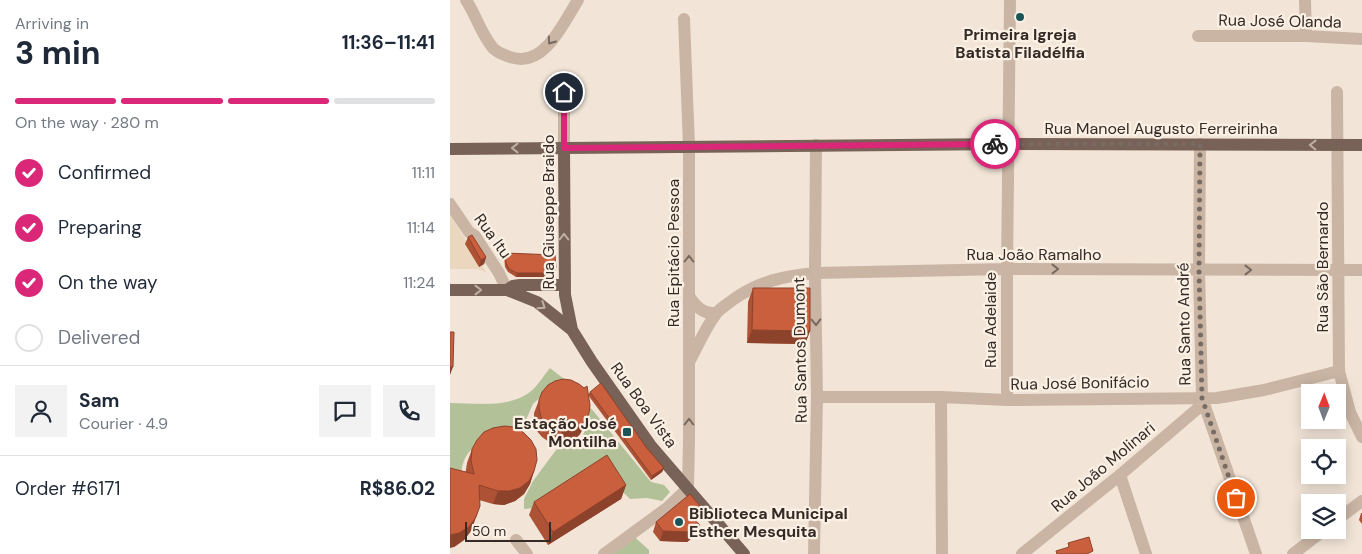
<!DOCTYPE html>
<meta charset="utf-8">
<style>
:root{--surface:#fff;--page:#f2f2f3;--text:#1f2937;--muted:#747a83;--line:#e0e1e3;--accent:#db2777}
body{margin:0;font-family:"DM Sans",sans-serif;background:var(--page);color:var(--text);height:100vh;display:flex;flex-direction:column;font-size:19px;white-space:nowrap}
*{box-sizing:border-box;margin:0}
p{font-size:16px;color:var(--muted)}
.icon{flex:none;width:28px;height:28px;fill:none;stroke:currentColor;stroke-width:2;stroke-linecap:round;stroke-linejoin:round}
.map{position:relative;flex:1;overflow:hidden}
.panel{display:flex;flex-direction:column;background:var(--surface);width:450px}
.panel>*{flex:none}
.needle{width:32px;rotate:1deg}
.tools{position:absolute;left:851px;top:384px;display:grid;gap:10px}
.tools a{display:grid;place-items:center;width:45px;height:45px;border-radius:0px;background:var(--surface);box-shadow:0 2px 12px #0003;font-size:25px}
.scale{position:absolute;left:15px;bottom:12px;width:86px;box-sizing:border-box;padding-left:5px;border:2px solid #352a26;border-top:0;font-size:14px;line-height:18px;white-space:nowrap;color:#352a26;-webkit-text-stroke:4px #faf0e4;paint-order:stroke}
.pin{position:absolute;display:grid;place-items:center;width:42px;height:42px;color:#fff;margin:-21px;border:2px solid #fff;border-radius:50%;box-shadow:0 1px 5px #0007}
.courier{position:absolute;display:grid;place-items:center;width:50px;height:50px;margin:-25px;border:4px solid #db2777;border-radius:50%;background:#fff;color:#222;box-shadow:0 1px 6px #0007}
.headline em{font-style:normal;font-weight:700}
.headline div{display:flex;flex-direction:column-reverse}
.headline{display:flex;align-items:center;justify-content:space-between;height:85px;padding:0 15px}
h1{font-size:32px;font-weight:700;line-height:38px}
.bar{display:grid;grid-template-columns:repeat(4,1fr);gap:8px 5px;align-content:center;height:60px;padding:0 15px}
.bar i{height:6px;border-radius:4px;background:var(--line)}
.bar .active{background:var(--accent)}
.bar p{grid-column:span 4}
.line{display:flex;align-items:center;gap:12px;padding:0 15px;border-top:1px solid var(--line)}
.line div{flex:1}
.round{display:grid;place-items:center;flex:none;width:52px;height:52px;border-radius:0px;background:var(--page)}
ol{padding:0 15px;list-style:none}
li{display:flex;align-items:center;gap:15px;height:55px}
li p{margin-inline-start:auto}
li .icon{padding:5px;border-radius:50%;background:var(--accent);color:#fff;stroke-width:4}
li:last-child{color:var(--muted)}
li i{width:28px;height:28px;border:2px solid var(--line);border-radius:50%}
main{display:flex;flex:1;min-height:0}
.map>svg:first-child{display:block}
</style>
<main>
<section class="panel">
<div class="headline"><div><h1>3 min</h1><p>Arriving in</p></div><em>11:36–11:41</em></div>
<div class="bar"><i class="active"></i><i class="active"></i><i class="active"></i><i></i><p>On the way · 280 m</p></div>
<ol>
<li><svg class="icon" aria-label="check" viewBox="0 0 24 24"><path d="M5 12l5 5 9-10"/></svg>Confirmed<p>11:11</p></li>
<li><svg class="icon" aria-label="check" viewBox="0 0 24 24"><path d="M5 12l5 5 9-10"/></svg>Preparing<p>11:14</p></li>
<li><svg class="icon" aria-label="check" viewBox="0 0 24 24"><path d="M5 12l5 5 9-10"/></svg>On the way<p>11:24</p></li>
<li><i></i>Delivered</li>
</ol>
<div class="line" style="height:90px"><a class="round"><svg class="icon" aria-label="person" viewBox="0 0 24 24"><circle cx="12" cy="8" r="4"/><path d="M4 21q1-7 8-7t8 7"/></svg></a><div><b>Sam</b><p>Courier · 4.9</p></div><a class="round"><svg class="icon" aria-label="chat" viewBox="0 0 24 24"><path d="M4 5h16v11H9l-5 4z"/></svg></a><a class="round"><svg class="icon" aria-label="phone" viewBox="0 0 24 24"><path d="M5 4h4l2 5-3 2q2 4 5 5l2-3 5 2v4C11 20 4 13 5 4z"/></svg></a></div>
<div class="line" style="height:65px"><div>Order #6171</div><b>R$86.02</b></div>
</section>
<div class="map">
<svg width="912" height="554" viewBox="0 0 912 554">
<rect width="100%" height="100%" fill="#f2e5d8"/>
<!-- green -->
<path fill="#b3c198" d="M100,368L123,386L201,482L214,485L220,492L212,501L197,498L180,499L161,480L86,508L74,509V499L83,481L106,450L121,445L132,438L139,420L132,401L97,391L83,404L67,440L40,436C17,451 13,454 10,482L0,480V403C24,403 56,408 77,394C86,389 93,376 100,368Z
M179,532L199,550V554H162Z"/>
<!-- plaza -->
<path fill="#ebd7be" d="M0,215L32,265L37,273L27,269H0Z"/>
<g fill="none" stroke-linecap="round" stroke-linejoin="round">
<!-- minor -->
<path stroke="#cab5a4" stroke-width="12" d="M16,0C26,15 31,34 43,48C48,53 56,56 64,58C95,66 114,22 128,0
M855,0L856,36
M748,36H856L912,39
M114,92V148
M887,92L889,371L900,412L912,437
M750,144L749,270L752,398L806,554
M0,204L19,232L25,236L49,273L57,290
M239,296C246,307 253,314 266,313
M239,362C248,346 255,328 266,314C270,308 278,304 284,299C310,281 334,276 365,273L557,269L912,270
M367,397H491L557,400L767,398L814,390L889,371
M491,397L492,554
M557,400V269L560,0
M670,475L696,554
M888,519L912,501
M66,540L77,554
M154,554L217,508L238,488L239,440V146L234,19
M364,554L367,397L365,273L366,145
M572,554L670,475L753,404
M843,554L874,530"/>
<!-- major -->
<path stroke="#786156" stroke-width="12" d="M114,148L115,295L122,330
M0,149L558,144L912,145
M0,290H57L63,286L70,285H115
M57,290L87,302L122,330L142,362L201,446L294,554"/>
</g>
<!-- wall -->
<path fill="#ae5235" d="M18,237L36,257L34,264L29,267L15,244Z
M55,253L106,268L105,272L98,277H66L58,272L55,267L54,256Z
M303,288L360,331L355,344L297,343L298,302Z
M140,392L196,447L214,468L212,472L201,480L138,395L134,426L130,434L124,440L116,443L107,444L99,442L92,437L86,430L84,422V413L89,400L138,395Z
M22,449L84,471L80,484L74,494L65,501L54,505L43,504L29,500L26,517L21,531L14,540L4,547L17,463Z
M176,485L171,499L98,545L79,515L84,502Z
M911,513H912V524L909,520Z
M248,517L245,520L250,525L246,535L237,542L210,541L203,532L206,522Z"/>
<!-- shaded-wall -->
<path fill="#8d422b" d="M36,257L34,264L29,267L31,260Z
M106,268L105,272L98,277H66L67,273Z
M302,330L360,331L355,344L297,343Z
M0,367H3L0,375Z
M139,413L134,426L130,434L124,440L116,443L107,444L112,431Z
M214,468L212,472L201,480L202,476Z
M84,471L80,484L74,494L65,501L54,505L43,504L48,491Z
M176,485L171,499L98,545L103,532Z
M251,507L248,517L237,527L241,517Z
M26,517L21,531L14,540L4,547L0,548V535Z
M250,525L246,535L237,542L210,541L213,531Z"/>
<!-- building -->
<path fill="#ca5f3e" stroke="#8d422b" d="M22,235L36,257L31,260L18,237Z
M55,253L105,255L106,268L99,273H67L59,269L56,263Z
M303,288H360V331L302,330Z
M0,332H4L3,367H0Z
M113,379L121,380L129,384L134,388L137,386L140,405L139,413L135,421L129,426L121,430L112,431L104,429L96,424L91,417L89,409V400L92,392L98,385L105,381Z
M151,383L196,447L214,468L202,476L140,392Z
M54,426L64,427L73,432L81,440L86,449L87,460L84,471L79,481L70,488L59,491H48L29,485L30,506L26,517L19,527L9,533L0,535V468L24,474L21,460L22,449L27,440L34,432L43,428Z
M157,455L176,485L103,532L84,502Z
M240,494L251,507L241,517L250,525L240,532L213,531L206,522Z
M639,537L643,551L637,554H607L606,551L619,547L618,543Z"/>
<!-- one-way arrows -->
<defs><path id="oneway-chevron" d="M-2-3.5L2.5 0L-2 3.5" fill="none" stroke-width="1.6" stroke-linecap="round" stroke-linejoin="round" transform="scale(1.25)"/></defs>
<g stroke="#78695f">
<use href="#oneway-chevron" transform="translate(101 41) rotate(125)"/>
<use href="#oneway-chevron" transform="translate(239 259) rotate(-90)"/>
<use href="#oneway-chevron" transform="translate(605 269)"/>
<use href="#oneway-chevron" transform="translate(798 270)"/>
<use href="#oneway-chevron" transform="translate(366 322) rotate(89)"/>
<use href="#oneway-chevron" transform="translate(239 422) rotate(-90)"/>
</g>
<g stroke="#c0b0a4">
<use href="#oneway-chevron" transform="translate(863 145) rotate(-179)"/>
<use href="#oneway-chevron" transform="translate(65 148) rotate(180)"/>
<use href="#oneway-chevron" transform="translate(114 237) rotate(-90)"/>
<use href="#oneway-chevron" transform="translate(28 290)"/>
<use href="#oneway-chevron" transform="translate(92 306) rotate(34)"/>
</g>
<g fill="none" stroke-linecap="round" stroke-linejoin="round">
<!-- done -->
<path stroke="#776b64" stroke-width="5" stroke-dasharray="0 9" d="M545,144H750L749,270L752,398L786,498"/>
<!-- route -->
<path stroke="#db2777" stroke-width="6" d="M114,92V148L545,144"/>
</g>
<!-- markers -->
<g fill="#1a5458" stroke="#faf0e4" stroke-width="2">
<circle cx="570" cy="17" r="5"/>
<rect x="172" y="427" width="10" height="10" rx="2.5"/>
<circle cx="229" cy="522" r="5"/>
</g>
<g text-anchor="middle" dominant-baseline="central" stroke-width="4.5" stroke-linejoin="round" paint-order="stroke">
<!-- street labels -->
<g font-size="16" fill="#352a26" stroke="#faf0e4">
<text transform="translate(830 21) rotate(1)">Rua José Olanda</text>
<text x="711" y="128">Rua Manoel Augusto Ferreirinha</text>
<text transform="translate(98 212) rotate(-90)">Rua Giuseppe Braido</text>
<text transform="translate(43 236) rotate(54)">Rua Itu</text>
<text transform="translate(223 253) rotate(-90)">Rua Epitácio Pessoa</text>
<text x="584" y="254">Rua João Ramalho</text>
<text transform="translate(872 267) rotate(-90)">Rua São Bernardo</text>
<text transform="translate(540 320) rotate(-90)">Rua Adelaide</text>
<text transform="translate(734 324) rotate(-91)">Rua Santo André</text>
<text transform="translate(350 350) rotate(-91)">Rua Santos Dumont</text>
<text transform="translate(630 383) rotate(-1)">Rua José Bonifácio</text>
<text transform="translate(194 405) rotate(54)">Rua Boa Vista</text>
<text transform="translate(653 467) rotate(-40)">Rua João Molinari</text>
</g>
<!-- poi labels -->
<g font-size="16" font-weight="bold" fill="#352a26" stroke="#faf0e4">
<text x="570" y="34">Primeira Igreja<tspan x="570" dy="18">Batista Filadélfia</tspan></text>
<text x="167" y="423" text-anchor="end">Estação José<tspan x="167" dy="18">Montilha</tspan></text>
<text x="239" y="513" text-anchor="start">Biblioteca Municipal<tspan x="239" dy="18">Esther Mesquita</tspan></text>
</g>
</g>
</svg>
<div class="tools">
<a><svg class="needle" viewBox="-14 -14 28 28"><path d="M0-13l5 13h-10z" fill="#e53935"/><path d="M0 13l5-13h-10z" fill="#747a83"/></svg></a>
<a><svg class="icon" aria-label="locate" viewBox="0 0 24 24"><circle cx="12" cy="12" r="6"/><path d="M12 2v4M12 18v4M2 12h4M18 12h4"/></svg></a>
<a><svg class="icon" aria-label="layers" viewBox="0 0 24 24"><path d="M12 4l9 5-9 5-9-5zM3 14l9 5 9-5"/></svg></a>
</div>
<div class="scale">50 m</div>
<div class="pin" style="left:786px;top:498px;background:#ea580c"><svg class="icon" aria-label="bag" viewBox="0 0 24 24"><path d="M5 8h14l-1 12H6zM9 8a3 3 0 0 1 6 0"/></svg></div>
<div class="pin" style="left:114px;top:92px;background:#1f2937"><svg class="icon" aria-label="home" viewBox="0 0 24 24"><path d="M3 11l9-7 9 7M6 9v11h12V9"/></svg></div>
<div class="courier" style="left:545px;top:144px"><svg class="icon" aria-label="bike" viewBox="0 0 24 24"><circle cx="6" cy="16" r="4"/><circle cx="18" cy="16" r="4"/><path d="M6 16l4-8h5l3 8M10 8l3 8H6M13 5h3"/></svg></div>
</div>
</main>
